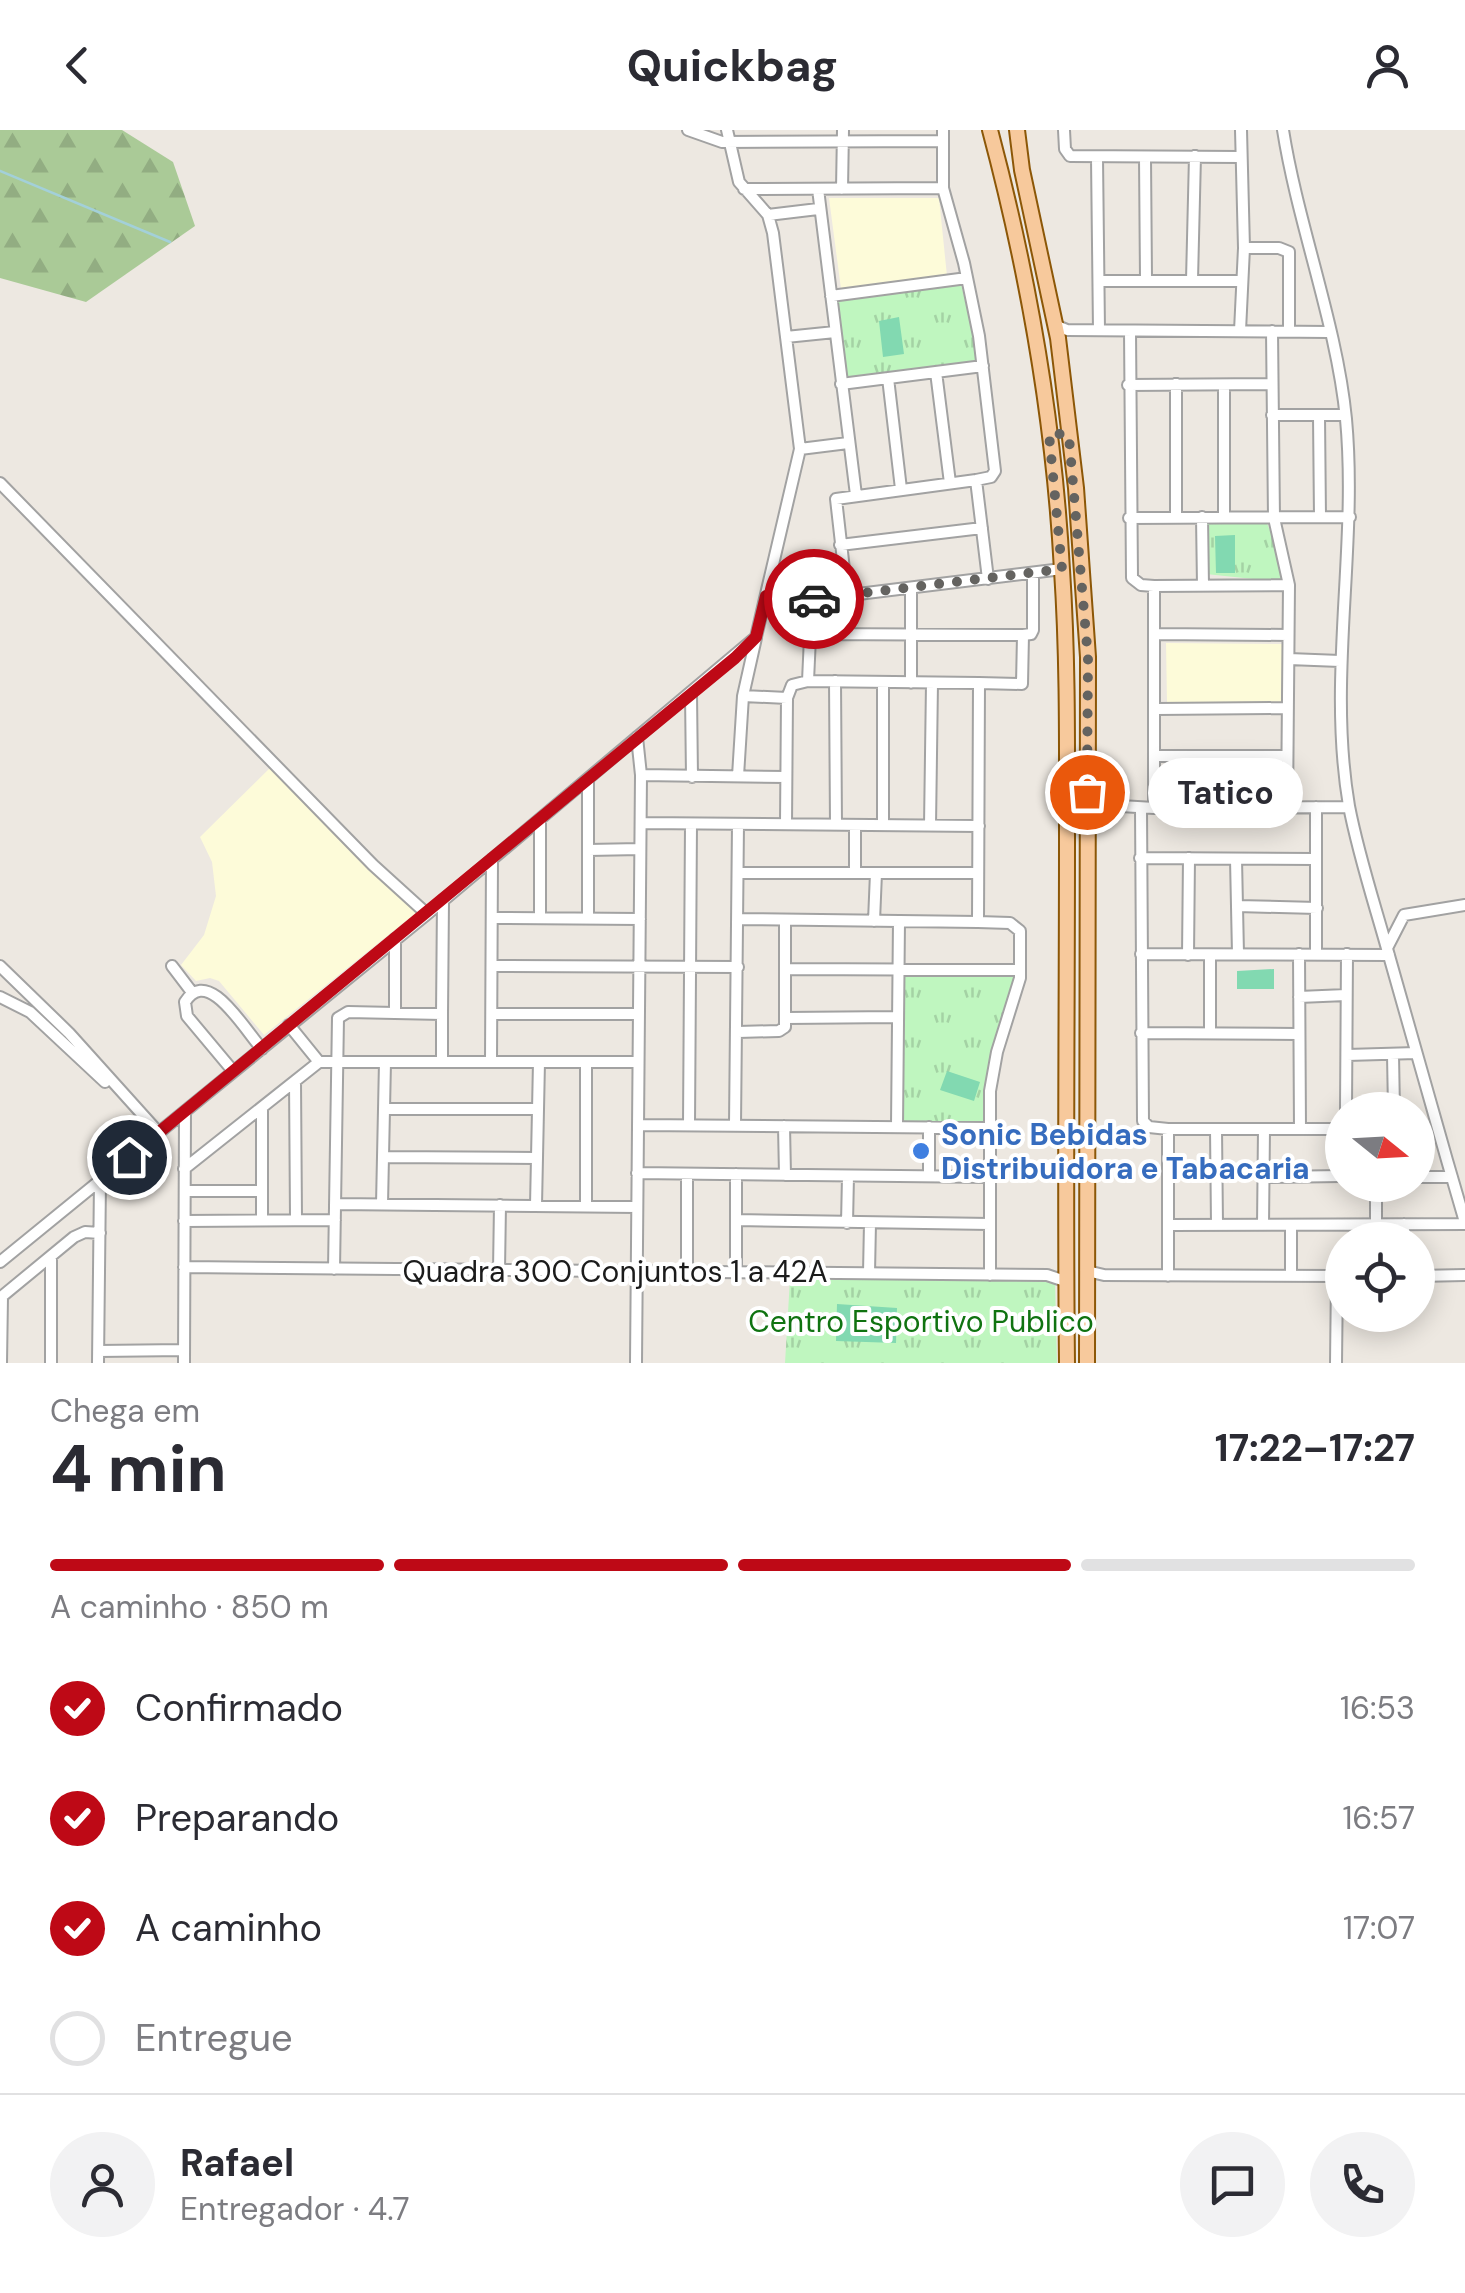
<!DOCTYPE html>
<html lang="pt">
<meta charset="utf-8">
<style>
:root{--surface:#fff;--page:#f2f2f3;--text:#2b2b33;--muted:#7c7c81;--line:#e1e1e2;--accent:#be0916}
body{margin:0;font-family:"DM Sans",sans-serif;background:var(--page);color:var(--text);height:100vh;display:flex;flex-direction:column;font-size:38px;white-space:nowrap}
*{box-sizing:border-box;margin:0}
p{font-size:32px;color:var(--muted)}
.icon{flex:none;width:55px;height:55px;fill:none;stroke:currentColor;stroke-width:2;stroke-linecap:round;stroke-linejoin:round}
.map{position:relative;height:1233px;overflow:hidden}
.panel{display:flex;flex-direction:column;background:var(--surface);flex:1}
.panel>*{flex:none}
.needle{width:65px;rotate:108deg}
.tools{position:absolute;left:1325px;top:962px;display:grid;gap:20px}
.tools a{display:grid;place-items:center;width:110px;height:110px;border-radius:50%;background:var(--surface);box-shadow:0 5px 25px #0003;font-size:50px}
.pin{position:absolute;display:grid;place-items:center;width:85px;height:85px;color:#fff;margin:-42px;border:5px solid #fff;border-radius:50%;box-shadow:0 2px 10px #0007}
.courier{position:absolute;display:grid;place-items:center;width:100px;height:100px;margin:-50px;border:8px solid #be0916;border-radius:50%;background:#fff;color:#222;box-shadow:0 2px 12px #0007}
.bubble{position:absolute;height:70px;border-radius:35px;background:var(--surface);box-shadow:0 5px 25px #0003;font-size:32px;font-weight:700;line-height:70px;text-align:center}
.headline em{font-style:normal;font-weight:700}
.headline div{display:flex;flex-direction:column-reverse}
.headline{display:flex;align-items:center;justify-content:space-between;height:170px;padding:0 50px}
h1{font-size:65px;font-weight:700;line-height:75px}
.bar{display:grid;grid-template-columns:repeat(4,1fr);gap:15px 10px;align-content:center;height:120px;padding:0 50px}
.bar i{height:12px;border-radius:8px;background:var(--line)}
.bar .current{background:var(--accent)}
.bar p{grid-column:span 4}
.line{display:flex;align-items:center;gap:25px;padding:0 50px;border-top:2px solid var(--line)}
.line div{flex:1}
.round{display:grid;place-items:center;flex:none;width:105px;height:105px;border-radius:52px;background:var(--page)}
ol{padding:0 50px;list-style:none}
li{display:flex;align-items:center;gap:30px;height:110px}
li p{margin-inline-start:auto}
li .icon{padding:10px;border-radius:50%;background:var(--accent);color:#fff;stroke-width:4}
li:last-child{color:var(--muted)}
li i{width:55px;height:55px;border:5px solid var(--line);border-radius:50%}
header{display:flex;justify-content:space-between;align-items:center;height:130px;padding:0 50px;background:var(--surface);font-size:45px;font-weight:700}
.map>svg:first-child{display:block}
</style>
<header><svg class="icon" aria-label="back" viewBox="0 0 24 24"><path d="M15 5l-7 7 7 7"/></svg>Quickbag<svg class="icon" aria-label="person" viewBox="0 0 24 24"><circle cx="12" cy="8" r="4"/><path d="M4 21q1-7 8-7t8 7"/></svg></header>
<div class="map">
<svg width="1465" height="1233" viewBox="0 0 1465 1233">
<defs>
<pattern id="forest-firs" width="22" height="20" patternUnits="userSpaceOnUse" patternTransform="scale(2.5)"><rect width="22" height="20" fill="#aaca97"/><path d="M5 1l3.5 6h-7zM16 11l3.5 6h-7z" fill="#92ad82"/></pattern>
<pattern id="park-tufts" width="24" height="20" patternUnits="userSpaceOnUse" patternTransform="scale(2.5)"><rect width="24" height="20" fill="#bff6bf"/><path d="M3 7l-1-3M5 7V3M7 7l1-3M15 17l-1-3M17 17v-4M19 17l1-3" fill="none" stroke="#a4d2a4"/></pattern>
</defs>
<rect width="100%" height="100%" fill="#ede8e1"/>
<!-- education -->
<path fill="#fdfbd9" d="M829,68H939L947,146L841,159Z
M1166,513L1284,514V572H1167Z
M273,635L418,781L264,905L219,851L210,848L196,851L181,835L204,805L216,766L212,732L200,707Z"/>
<!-- forest -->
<path fill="url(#forest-firs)" d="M0,0H122L173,32L195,96L86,172L0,148Z"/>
<!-- park -->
<path fill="url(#park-tufts)" d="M961,154L979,230L845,247L837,171Z
M1205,390L1266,391L1280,424L1282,452L1206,444Z
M902,845L1015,846L988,945L983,991L900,992Z
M790,1149L1055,1150L1057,1233H785Z"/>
<!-- pitch -->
<path fill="#82d9b1" d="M899,187L904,224L883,227L879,191Z
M1235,405V443H1216L1215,406Z
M1274,839V859H1237V841Z
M947,941L980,952L974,971L940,960Z
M837,1174L897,1178L896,1213L836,1211Z"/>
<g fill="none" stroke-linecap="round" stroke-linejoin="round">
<!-- stream -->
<path stroke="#a3d0d9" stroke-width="2.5" d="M0,41L170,112"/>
<!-- minor casing -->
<g stroke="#a2a2a2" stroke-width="14">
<path id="minor" d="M688,0L722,12L943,11
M1064,0L1065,19L1070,26L1241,27
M1283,0C1298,95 1337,195 1346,289C1358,418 1327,547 1349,676C1358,723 1373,769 1386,815C1412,908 1438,1000 1465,1092
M1097,28L1099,200
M1145,28L1146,149
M744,59L943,58
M818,59L856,365
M842,59L843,0
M768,85L818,79
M1244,118H1279L1289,122V201
M1192,150L1195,26
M1099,151H1242
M831,166L967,148
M1055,195L1067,200L1329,202
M1130,201L1132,448L1141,455L1154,456L1289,455
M1240,201L1244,118L1241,0
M1272,201L1274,388L1289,455L1287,678
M786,207L835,202
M936,242L950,353
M888,248L901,359
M841,254L983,236
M1176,254V387
M1128,255L1272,254
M1272,285H1345
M1319,286L1320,387
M800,319L848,313
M976,350L988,449
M0,353L373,735L427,784
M1224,386V255
M1202,387L1203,456
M1129,388L1350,387
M840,415L982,398
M1154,456V678
M766,466L793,472L1062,439
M847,466L836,369L976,350L991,347L995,341L979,206L964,133L943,58V0
M1156,504L1288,505
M1289,529L1340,531
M808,551L810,507L814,504L1023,505
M835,551L836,695
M883,553V695
M911,553V458
M691,564L692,647
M743,566L787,568
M1156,579L1288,578
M1155,626H1287
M641,645L786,647
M738,646L743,566L756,508
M1087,674L1154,678L1349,677
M1316,677V824
M1141,678L1143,991L1149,997L1168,999H1342
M540,689V788
M641,693L979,696
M786,694L787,568L792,555L808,551L979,553
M930,696L932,553
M588,720L640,719
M1140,728L1316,729
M1236,729L1238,824
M855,742V695
M739,743H978
M1237,776L1317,778
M492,788L640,789
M588,788V651
M739,789L978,792
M874,791L876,743
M1387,818L1404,785L1465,775
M1141,824L1389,825
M1299,824L1300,999
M1188,825L1189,728
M0,836L69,903L159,1003
M172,836L191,861
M492,836L738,837
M786,839L1020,840
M0,867L30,882L105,952
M1299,867L1346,865
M395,882V809
M442,884L443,770
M492,884H638
M786,888L897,887
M289,895L319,932
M738,902L779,901L785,897V790
M1141,903L1298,904
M1210,903V825
M1347,925L1416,923
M1393,925L1394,980
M491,932L492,729
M586,932V1076
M233,941L187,886L185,872C208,835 244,899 262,919
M295,951L296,1089
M384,979H537
M1346,980L1347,824
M638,995L988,998
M689,995L691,694
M735,995L738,694
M784,996L785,1045
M897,996L899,791
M1168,999V1146
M1216,999L1217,1095
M383,1027L536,1028
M184,1039L319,932H638
M637,1043L990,1047
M687,1044V1142
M929,1045V997
M1264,1047L1342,1046
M1418,1047H1452
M1376,1055V1094
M185,1061H261
M335,1074L637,1077
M382,1074L385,932
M536,1075L539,932
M262,1090V978
M736,1090L990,1094
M184,1091L335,1090
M847,1093L848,1046
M1168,1095L1465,1094
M1263,1095L1264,999
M1291,1095V1146
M1404,1110V1094
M0,1132L427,784L756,507L800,319L773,103L768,85L739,52L727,0
M184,1137L1047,1145L1065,1151
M334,1139L338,888L348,882L442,884V931
M499,1140L500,1075
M1087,1141L1104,1145L1342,1146
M736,1143V1044
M869,1143L870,1093
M990,1145V961L997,922L1020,848V801L1010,793L978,792L979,553L1022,554L1023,505L1031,504L1033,500V443
M1418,1146L1465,1145
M0,1168L74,1107L85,1102L100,1103
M98,1221L184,1220
M1,1233L2,1167
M51,1233V1126
M98,1233L100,1051
M184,1233L185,981
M636,1233L641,645L637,607
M1336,1233L1337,1146"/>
</g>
<!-- major casing -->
<g stroke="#8c5707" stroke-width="18">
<path id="major" d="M990,0C1028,143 1054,291 1062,440C1068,530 1067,621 1067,712C1067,885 1065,1059 1067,1233
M1017,0L1022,40L1058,208L1076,358L1088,527L1087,1233"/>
</g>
<!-- minor -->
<use href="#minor" stroke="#fff" stroke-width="10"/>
<!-- major -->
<use href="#major" stroke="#f7c99c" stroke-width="14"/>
</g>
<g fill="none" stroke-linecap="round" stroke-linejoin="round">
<!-- done -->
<path stroke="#646360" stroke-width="10" stroke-dasharray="0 18" d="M814,469L1062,439L1049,304H1066L1069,307L1088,528L1087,662"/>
<!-- route -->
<path stroke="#be0916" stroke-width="12" d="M129,1027L735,528L756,507L766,466L793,472L814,469"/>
</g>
<!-- markers -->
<circle fill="#3f7fe0" stroke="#fff" stroke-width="4" cx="921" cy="1021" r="10"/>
<g text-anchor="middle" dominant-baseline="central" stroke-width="8" stroke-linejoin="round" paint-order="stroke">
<!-- shop labels -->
<g font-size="30" font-weight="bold" fill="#366cbe" stroke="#fff" text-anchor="start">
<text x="941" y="1004">Sonic Bebidas<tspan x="941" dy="34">Distribuidora e Tabacaria</tspan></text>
</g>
<!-- street labels -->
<g font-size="30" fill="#1b1b1b" stroke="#fff">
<text x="615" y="1141">Quadra 300 Conjuntos 1 a 42A</text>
</g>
<!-- park labels -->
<g font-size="30" fill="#107311" stroke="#fff">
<text x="921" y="1191">Centro Esportivo Publico</text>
</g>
</g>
</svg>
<div class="tools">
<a><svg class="needle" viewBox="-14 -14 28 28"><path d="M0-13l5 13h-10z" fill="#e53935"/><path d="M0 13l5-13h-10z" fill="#7c7c81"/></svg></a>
<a><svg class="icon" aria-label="locate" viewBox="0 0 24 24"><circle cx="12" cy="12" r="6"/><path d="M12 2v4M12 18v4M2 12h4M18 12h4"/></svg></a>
</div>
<div class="pin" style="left:1087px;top:662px;background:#ea580c"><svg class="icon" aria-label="bag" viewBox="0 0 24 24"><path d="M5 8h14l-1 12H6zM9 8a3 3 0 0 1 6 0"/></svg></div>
<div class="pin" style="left:129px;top:1027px;background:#1f2937"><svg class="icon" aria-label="home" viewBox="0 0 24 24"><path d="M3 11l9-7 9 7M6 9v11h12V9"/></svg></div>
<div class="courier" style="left:814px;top:469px"><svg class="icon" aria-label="car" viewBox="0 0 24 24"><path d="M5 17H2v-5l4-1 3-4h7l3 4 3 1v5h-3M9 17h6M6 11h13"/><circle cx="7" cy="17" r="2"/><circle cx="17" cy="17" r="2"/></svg></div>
<div class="bubble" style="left:1148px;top:628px;width:155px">Tatico</div>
</div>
<section class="panel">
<div class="headline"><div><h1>4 min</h1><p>Chega em</p></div><em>17:22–17:27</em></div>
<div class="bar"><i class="current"></i><i class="current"></i><i class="current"></i><i></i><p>A caminho · 850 m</p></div>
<ol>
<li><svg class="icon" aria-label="check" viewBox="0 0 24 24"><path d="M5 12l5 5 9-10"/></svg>Confirmado<p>16:53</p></li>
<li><svg class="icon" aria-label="check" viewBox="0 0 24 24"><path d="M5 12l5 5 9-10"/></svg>Preparando<p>16:57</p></li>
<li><svg class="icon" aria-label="check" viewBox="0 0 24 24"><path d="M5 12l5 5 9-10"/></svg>A caminho<p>17:07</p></li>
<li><i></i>Entregue</li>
</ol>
<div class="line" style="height:180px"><a class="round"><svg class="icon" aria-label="person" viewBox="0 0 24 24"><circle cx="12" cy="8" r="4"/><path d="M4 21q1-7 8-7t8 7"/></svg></a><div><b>Rafael</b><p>Entregador · 4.7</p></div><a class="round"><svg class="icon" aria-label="chat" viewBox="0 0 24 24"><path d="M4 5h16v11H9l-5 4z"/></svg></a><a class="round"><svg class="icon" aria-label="phone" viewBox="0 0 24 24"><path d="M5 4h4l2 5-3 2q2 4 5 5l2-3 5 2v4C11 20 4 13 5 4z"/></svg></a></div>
</section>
